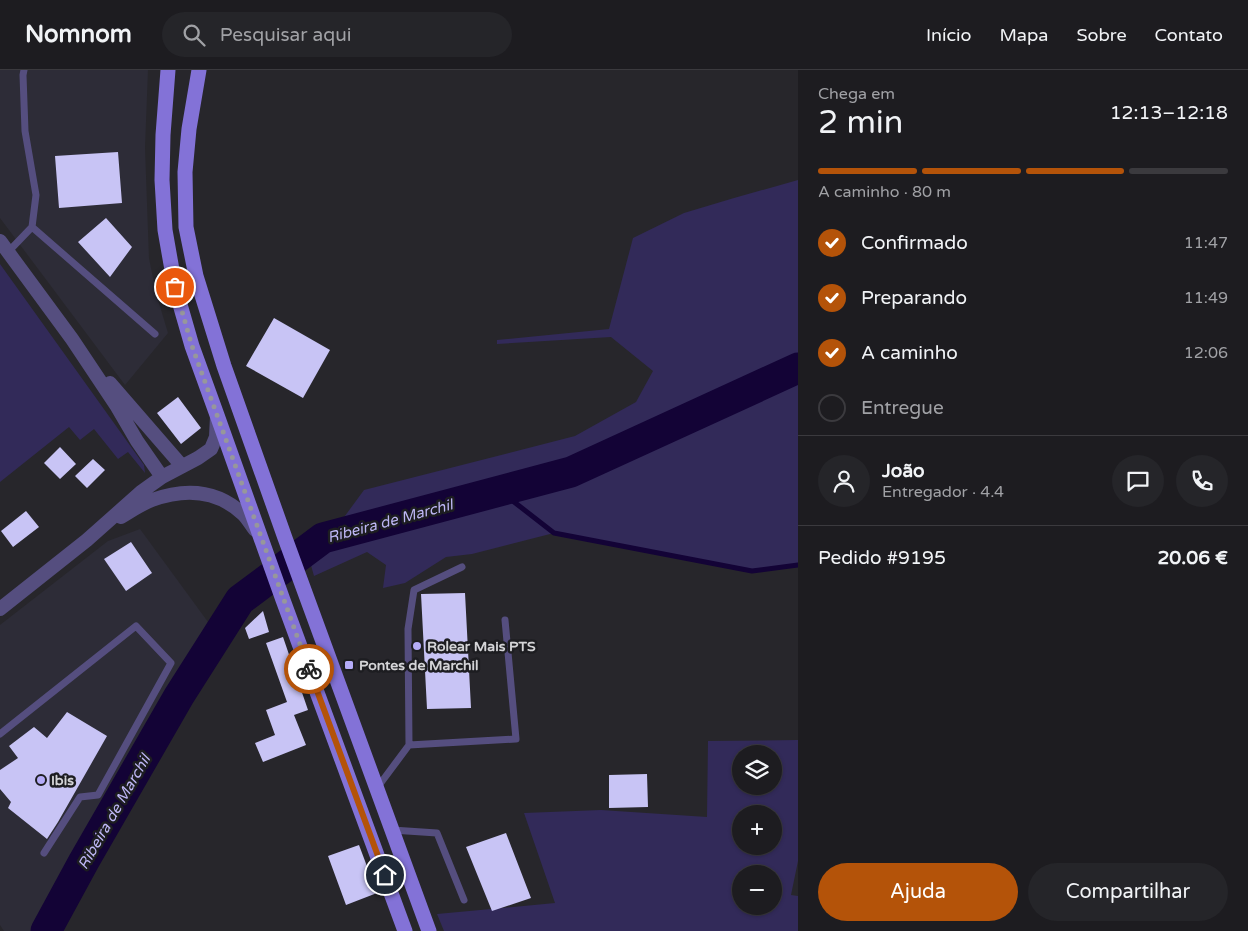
<!DOCTYPE html>
<html lang="pt">
<meta charset="utf-8">
<style>
:root{--surface:#1d1c20;--page:#252529;--text:#f1f3f6;--muted:#a0a1a5;--line:#3b3a3e;--accent:#b45309}
body{margin:0;font-family:"Varela Round",sans-serif;background:var(--page);color:var(--text);height:100vh;display:flex;flex-direction:column;font-size:19px;white-space:nowrap}
*{box-sizing:border-box;margin:0}
p{font-size:16px;color:var(--muted)}
.icon{flex:none;width:28px;height:28px;fill:none;stroke:currentColor;stroke-width:2;stroke-linecap:round;stroke-linejoin:round}
.map{position:relative;flex:1;overflow:hidden}
.panel{display:flex;flex-direction:column;background:var(--surface);width:450px}
.panel>*{flex:none}
.buttons{position:absolute;left:732px;top:675px;display:grid;gap:10px}
.buttons a{display:grid;place-items:center;width:50px;height:50px;border-radius:50%;background:var(--surface);box-shadow:0 1px 4px #0004,0 0 0 1px var(--line);font-size:25px}
.pin{position:absolute;display:grid;place-items:center;width:42px;height:42px;color:#fff;margin:-21px;border:2px solid #fff;border-radius:50%;box-shadow:0 1px 5px #0007}
.courier{position:absolute;display:grid;place-items:center;width:50px;height:50px;margin:-25px;border:4px solid #b45309;border-radius:50%;background:#fff;color:#222;box-shadow:0 1px 6px #0007}
.overview em{font-style:normal;font-weight:600}
.overview div{display:flex;flex-direction:column-reverse}
.overview{display:flex;align-items:center;justify-content:space-between;height:85px;padding:0 20px}
h1{font-size:32px;font-weight:600;line-height:38px}
.bar{display:grid;grid-template-columns:repeat(4,1fr);gap:8px 5px;align-content:center;height:60px;padding:0 20px}
.bar i{height:6px;border-radius:4px;background:var(--line)}
.bar .on{background:var(--accent)}
.bar p{grid-column:span 4}
.line{display:flex;align-items:center;gap:12px;padding:0 20px;border-top:1px solid var(--line)}
.line div{flex:1}
.round{display:grid;place-items:center;flex:none;width:52px;height:52px;border-radius:26px;background:var(--page)}
ol{padding:0 20px;list-style:none}
li{display:flex;align-items:center;gap:15px;height:55px}
li p{margin-inline-start:auto}
li .icon{padding:5px;border-radius:50%;background:var(--accent);color:#fff;stroke-width:4}
li:last-child{color:var(--muted)}
li i{width:28px;height:28px;border:2px solid var(--line);border-radius:50%}
.primary-button{display:flex;gap:10px;margin-top:auto;padding:10px 20px}
.primary-button a{flex:1;height:58px;border-radius:30px;background:var(--accent);color:#fff;font-size:20px;font-weight:600;line-height:58px;text-align:center}
.primary-button a+a{background:var(--page);color:var(--text)}
header{display:flex;align-items:center;gap:30px;box-sizing:border-box;height:70px;padding:0 25px;background:var(--surface);border-bottom:1px solid var(--line)}
header strong{font-size:24px}
nav{display:flex;gap:28px;margin-inline-start:auto;font-size:18px}
.search{width:350px;height:45px;background:var(--page);display:flex;align-items:center;gap:12px;box-sizing:border-box;padding:0 18px;border-radius:28px;color:var(--muted);font-size:19px}
main{display:flex;flex:1;min-height:0}
.map>svg:first-child{display:block}
</style>
<header>
<strong>Nomnom</strong>
<div class="search"><svg class="icon" aria-label="search" viewBox="0 0 24 24"><circle cx="10" cy="10" r="6"/><path d="M15 15l6 6"/></svg>Pesquisar aqui</div>
<nav><a>Início</a><a>Mapa</a><a>Sobre</a><a>Contato</a></nav>
</header>
<main>
<div class="map">
<svg width="798" height="861" viewBox="0 0 798 861">
<rect width="100%" height="100%" fill="#27262b"/>
<!-- built -->
<path fill="#2d2c37" d="M0,0H148L145,78L149,188L156,223L168,263L125,315L0,148Z
M140,459L208,552L35,861H4L0,855V555L108,471Z"/>
<!-- green -->
<path fill="#322a59" fill-rule="evenodd" d="M798,110V495L752,501L554,463L472,484L446,487L405,513L383,518L386,495L367,482L314,506L303,467L342,450L364,420L575,366L636,332L653,301L611,267L497,274V270L609,259L633,168L684,143L734,128Z
M0,194L144,395L145,403L128,382L118,389L94,359L80,370L69,357L0,412Z
M798,670V791L791,825L798,826V861H444L437,844L555,833L524,743L601,740L707,747L708,671ZM741,684H774V716H741ZM741,744H774V776H741ZM741,804H774V836H741Z"/>
<g fill="none" stroke-linecap="round" stroke-linejoin="round">
<!-- stream -->
<path stroke="#130336" stroke-width="5" d="M500,421L554,463L752,501L798,495"/>
<!-- river -->
<path stroke="#130336" stroke-width="31" d="M46,861L84,791L179,626L240,530L323,468L571,402L798,298"/>
</g>
<!-- building -->
<path fill="#c8c4f5" d="M118,82L122,133L59,138L55,86Z
M106,148L132,177L110,207L78,172Z
M274,248L330,280L303,328L246,296Z
M178,327L201,358L181,374L157,343Z
M60,377L76,394L60,409L44,393Z
M93,389L105,400L87,418L75,406Z
M26,441L39,457L13,477L1,461Z
M131,472L152,503L126,521L104,489Z
M465,523L471,638L427,639L421,524Z
M263,541L269,562L249,569L245,558Z
M283,567L308,640L294,645L306,675L263,692L255,673L275,665L266,640L287,632L266,573Z
M67,642L107,666L58,752L47,769L8,738L11,732L0,719V700L18,688L9,676L34,657L47,668Z
M647,704L648,737L609,738V705Z
M506,763L531,828L492,841L466,777Z
M359,775L377,823L346,835L328,786Z"/>
<g fill="none" stroke-linecap="round" stroke-linejoin="round">
<!-- lane -->
<path stroke="#554e7f" stroke-width="7" d="M32,157L155,264
M8,182L32,157L36,125L25,61L23,5L24,0
M0,664L136,556L171,593L98,725L80,727L44,783
M409,675L516,669L505,550
M377,718L409,675L408,559L414,520L462,497
M392,760L437,763L464,830"/>
<!-- street -->
<path stroke="#554e7f" stroke-width="14" d="M0,171L72,269L116,335L137,371L162,407
M110,313L182,396
M121,447C131,441 141,434 152,430C185,418 217,420 243,444C248,449 251,455 255,460
M0,539L87,470L141,422L162,407L198,388L211,379L216,367L217,346"/>
<!-- primary -->
<path stroke="#8372d7" stroke-width="15" d="M168,0L163,65L162,110L165,160L175,217L192,276L217,345L283,530L405,861
M199,0L189,59L185,102L186,157L196,206L224,296L285,468L429,861"/>
</g>
<g fill="none" stroke-linecap="round" stroke-linejoin="round">
<!-- done -->
<path stroke="#97979b" stroke-width="5" stroke-dasharray="0 9" d="M175,217L192,276L309,599"/>
<!-- route -->
<path stroke="#b45309" stroke-width="6" d="M309,599L385,805"/>
</g>
<!-- markers -->
<g fill="#b5acf8" stroke="#1d1d21" stroke-width="2">
<circle cx="417" cy="576" r="5"/>
<rect x="344" y="590" width="10" height="10" rx="2.5"/>
<circle cx="41" cy="710" r="5"/>
</g>
<g text-anchor="middle" dominant-baseline="central" stroke-width="5" stroke-linejoin="round" paint-order="stroke">
<!-- poi labels -->
<g font-size="14" font-weight="bold" fill="#d4d4d7" stroke="#1d1d21" text-anchor="start">
<text x="427" y="576">Rolear Mais PTS</text>
<text x="359" y="595">Pontes de Marchil</text>
<text x="51" y="710">Ibis</text>
</g>
<!-- water labels -->
<g font-size="15" font-style="italic" fill="#beb7f5" stroke="#1d1d21">
<text transform="translate(390 451) rotate(-15)">Ribeira de Marchil</text>
<text transform="translate(114 742) rotate(-60)">Ribeira de Marchil</text>
</g>
</g>
</svg>
<div class="buttons">
<a><svg class="icon" aria-label="layers" viewBox="0 0 24 24"><path d="M12 4l9 5-9 5-9-5zM3 14l9 5 9-5"/></svg></a>
<a>+</a>
<a>−</a>
</div>
<div class="pin" style="left:175px;top:217px;background:#ea580c"><svg class="icon" aria-label="bag" viewBox="0 0 24 24"><path d="M5 8h14l-1 12H6zM9 8a3 3 0 0 1 6 0"/></svg></div>
<div class="pin" style="left:385px;top:805px;background:#1f2937"><svg class="icon" aria-label="home" viewBox="0 0 24 24"><path d="M3 11l9-7 9 7M6 9v11h12V9"/></svg></div>
<div class="courier" style="left:309px;top:599px"><svg class="icon" aria-label="bike" viewBox="0 0 24 24"><circle cx="6" cy="16" r="4"/><circle cx="18" cy="16" r="4"/><path d="M6 16l4-8h5l3 8M10 8l3 8H6M13 5h3"/></svg></div>
</div>
<section class="panel">
<div class="overview"><div><h1>2 min</h1><p>Chega em</p></div><em>12:13–12:18</em></div>
<div class="bar"><i class="on"></i><i class="on"></i><i class="on"></i><i></i><p>A caminho · 80 m</p></div>
<ol>
<li><svg class="icon" aria-label="check" viewBox="0 0 24 24"><path d="M5 12l5 5 9-10"/></svg>Confirmado<p>11:47</p></li>
<li><svg class="icon" aria-label="check" viewBox="0 0 24 24"><path d="M5 12l5 5 9-10"/></svg>Preparando<p>11:49</p></li>
<li><svg class="icon" aria-label="check" viewBox="0 0 24 24"><path d="M5 12l5 5 9-10"/></svg>A caminho<p>12:06</p></li>
<li><i></i>Entregue</li>
</ol>
<div class="line" style="height:90px"><a class="round"><svg class="icon" aria-label="person" viewBox="0 0 24 24"><circle cx="12" cy="8" r="4"/><path d="M4 21q1-7 8-7t8 7"/></svg></a><div><b>João</b><p>Entregador · 4.4</p></div><a class="round"><svg class="icon" aria-label="chat" viewBox="0 0 24 24"><path d="M4 5h16v11H9l-5 4z"/></svg></a><a class="round"><svg class="icon" aria-label="phone" viewBox="0 0 24 24"><path d="M5 4h4l2 5-3 2q2 4 5 5l2-3 5 2v4C11 20 4 13 5 4z"/></svg></a></div>
<div class="line" style="height:65px"><div>Pedido #9195</div><b>20.06 €</b></div>
<div class="primary-button"><a>Ajuda</a><a>Compartilhar</a></div>
</section>
</main>
